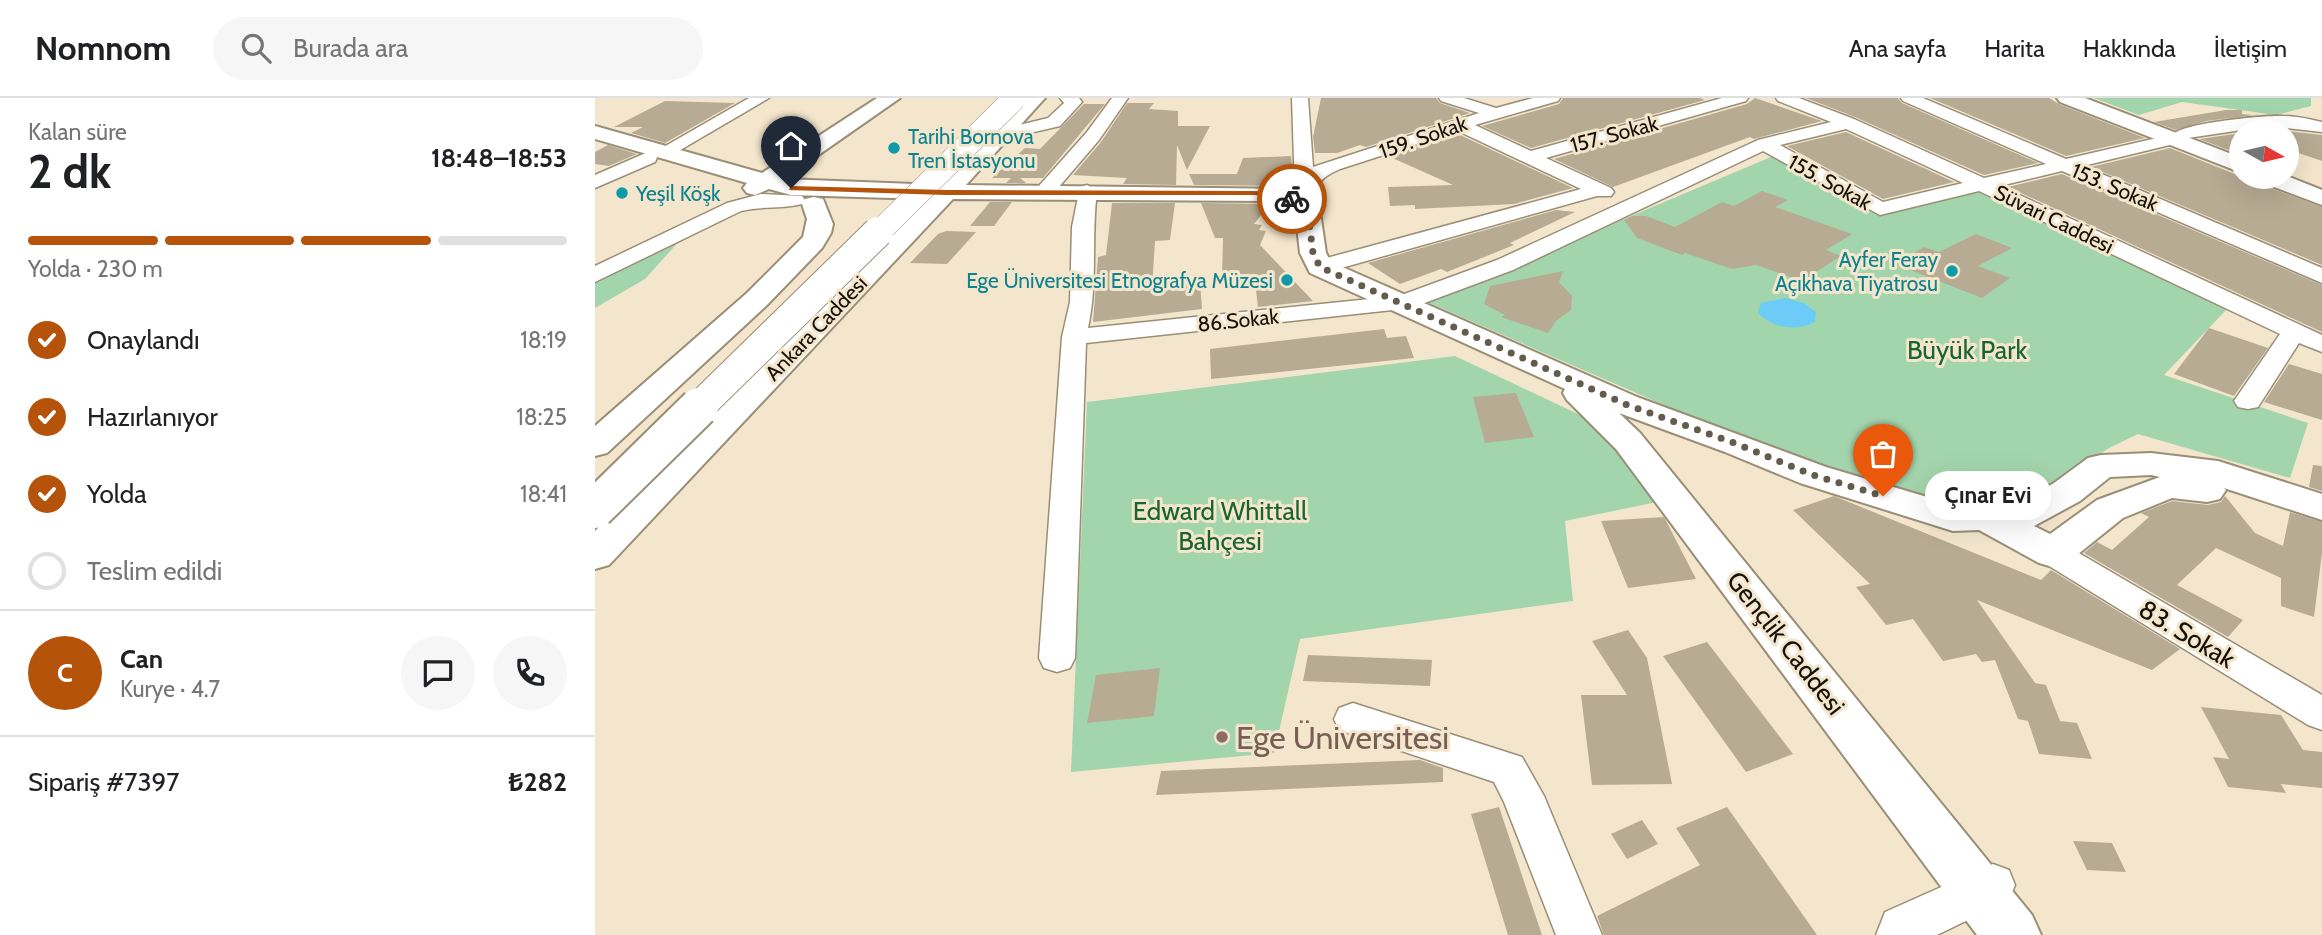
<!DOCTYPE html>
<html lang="tr">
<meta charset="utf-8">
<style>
:root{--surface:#fff;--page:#f6f6f6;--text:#202124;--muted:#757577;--line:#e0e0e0;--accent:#b45309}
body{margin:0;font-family:Cabin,sans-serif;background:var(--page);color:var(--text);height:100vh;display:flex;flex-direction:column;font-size:26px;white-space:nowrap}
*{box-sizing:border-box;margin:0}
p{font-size:23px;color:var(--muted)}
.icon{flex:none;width:38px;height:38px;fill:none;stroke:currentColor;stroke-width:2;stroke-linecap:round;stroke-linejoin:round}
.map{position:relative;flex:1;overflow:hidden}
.panel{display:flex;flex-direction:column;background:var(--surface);width:595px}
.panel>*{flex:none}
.needle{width:46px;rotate:98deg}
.tools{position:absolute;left:1634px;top:21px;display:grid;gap:14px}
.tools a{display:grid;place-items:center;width:70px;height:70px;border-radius:50%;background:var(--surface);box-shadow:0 7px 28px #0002;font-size:35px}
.pin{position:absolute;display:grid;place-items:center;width:60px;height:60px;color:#fff;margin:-72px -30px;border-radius:50% 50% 50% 0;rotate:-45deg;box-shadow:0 0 7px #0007}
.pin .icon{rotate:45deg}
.courier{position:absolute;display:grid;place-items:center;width:70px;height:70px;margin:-35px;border:5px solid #b45309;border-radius:50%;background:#fff;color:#222;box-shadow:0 2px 9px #0007}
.bubble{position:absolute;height:49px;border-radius:24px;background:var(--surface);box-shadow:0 7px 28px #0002;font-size:23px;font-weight:700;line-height:49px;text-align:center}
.overview em{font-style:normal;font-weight:700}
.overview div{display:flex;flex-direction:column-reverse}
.overview{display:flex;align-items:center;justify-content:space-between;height:119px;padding:0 28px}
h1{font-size:46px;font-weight:700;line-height:52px}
.bar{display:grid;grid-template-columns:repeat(4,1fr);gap:10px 7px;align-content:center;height:84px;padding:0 28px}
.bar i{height:9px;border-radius:5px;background:var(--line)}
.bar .on{background:var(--accent)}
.bar p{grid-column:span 4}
.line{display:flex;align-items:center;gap:18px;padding:0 28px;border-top:2px solid var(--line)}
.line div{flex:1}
.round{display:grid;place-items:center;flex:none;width:74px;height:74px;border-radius:37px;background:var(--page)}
ol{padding:0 28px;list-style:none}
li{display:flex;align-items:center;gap:21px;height:77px}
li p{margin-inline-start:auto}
li .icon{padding:7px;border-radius:50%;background:var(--accent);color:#fff;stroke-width:4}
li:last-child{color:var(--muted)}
li i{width:38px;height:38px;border:4px solid var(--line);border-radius:50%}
header{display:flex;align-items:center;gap:42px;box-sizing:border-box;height:98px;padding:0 35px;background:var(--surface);border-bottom:2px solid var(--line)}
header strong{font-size:33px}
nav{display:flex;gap:38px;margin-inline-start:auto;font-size:24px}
.search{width:490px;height:63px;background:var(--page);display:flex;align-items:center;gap:18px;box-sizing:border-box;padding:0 24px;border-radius:38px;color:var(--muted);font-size:26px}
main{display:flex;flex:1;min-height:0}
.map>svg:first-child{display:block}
</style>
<header>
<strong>Nomnom</strong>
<div class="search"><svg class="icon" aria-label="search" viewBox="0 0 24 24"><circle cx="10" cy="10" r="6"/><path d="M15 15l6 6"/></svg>Burada ara</div>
<nav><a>Ana sayfa</a><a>Harita</a><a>Hakkında</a><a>İletişim</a></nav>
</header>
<main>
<section class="panel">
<div class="overview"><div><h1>2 dk</h1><p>Kalan süre</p></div><em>18:48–18:53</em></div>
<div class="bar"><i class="on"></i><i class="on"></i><i class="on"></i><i></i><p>Yolda · 230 m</p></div>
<ol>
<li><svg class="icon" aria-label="check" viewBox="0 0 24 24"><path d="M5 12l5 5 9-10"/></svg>Onaylandı<p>18:19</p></li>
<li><svg class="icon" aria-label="check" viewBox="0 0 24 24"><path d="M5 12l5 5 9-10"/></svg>Hazırlanıyor<p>18:25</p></li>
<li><svg class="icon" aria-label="check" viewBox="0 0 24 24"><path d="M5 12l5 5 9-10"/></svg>Yolda<p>18:41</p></li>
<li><i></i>Teslim edildi</li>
</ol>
<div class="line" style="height:126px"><b class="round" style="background:var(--accent);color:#fff">C</b><div><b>Can</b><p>Kurye · 4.7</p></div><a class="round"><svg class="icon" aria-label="chat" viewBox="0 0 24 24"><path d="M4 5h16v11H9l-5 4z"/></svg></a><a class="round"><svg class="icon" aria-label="phone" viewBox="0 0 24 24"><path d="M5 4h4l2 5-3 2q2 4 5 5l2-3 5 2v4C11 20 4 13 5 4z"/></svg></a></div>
<div class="line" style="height:91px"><div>Sipariş #7397</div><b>₺282</b></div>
</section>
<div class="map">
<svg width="1727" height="837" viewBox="0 0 1727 837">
<rect width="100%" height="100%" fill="#f3e6cc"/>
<!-- green -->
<path fill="#a3d5ac" d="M1499,0H1716V8L1681,17L1587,4L1544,17Z
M1183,56L1285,114L1388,92L1634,209L1569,277L1713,325L1695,380L1543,336L1516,349L1423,404L1339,403L1250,378L1076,310L832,204Z
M87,140L50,181L0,210V184Z
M860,258L1002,325L1062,404L970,423L978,503L705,541L679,655L476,674L492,304Z"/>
<!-- water -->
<path fill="#6cccf7" d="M1190,200L1209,205L1221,214L1220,224C1203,234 1175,230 1163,214L1166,205Z"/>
<!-- building -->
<path fill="#b7ab93" d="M726,0H841L845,5L875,15L771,49L765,47L742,55H720L718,39Z
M968,0H1105L1110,2L936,50L887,28L964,6Z
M1160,0L1227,23L1159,41L1155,39L1018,89L959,61L1152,6Z
M1211,0H1303L1307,5L1443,65L1389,77L1260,19Z
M1335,0H1454L1464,6L1550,40L1471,58Z
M70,3L140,5L70,45L36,35L48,29H19Z
M532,5H559L554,11L583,13V28H615L592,72L582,47L581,87L528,86L532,80L478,77L506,44Z
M489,6H510L448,80H425L431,85H411L416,80H397L430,50L445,51Z
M1631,12H1647V16L1658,17L1612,23L1581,32L1559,24Z
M1674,31L1727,37V63L1692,51V33H1656Z
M1251,34L1359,84L1288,101L1192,48Z
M1647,35V57L1604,41Z
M863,36L978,90L919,106L820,111V107L795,108L793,89L858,87L793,58Z
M13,47L42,56L14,68L0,66V54Z
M1575,50L1647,79H1659L1665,86L1727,109V167L1496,69Z
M696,58L697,71L692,88L599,87L594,76H642L648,60Z
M1467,76L1727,187V234L1413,89Z
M1167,93L1193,102L1180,109L1257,136L1231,152L1246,158L1207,183L1161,167L1137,171L1090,155L1087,157L1042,140L1029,122L1038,118H1051L1080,129L1127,104L1139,108Z
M395,104H417L399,128H375Z
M517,105H580L575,142L560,143L557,190L605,185L607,211L498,224L503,159L511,157Z
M606,105L675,106L659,126L667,127L664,132L671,133L665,147L718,203L663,209L659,176L627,180L628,140H620Z
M961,112L980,114L915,145L919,147L852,174L846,171L805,186L773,165Z
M351,133L381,134L352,166L315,165L343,136Z
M1381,136L1417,150L1383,168L1415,180L1387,200L1300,166L1329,149L1344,154Z
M968,173L964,184L977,198L976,212L961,223L953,235L906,219L910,217L889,206L895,188Z
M1614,230L1673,250L1639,298L1579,276Z
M789,231L792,240L811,238L819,260L616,281L615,251Z
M1694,266L1727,276V322L1669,304Z
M921,295L939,339L890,345L878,299Z
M1287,343L1318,358L1293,382L1261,367Z
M1718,367L1727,368V393L1714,389Z
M1239,398L1446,482L1456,472L1585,551L1557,572L1382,502L1440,585L1451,587L1465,623L1482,625L1497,661L1444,656L1433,623L1423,621L1400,562L1387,564L1381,556L1348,563L1318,521L1291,527L1261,489L1275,486L1198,412Z
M1630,398L1660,435L1688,448L1695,414L1727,424V455L1719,519L1686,508V480L1621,450L1582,487L1648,522L1633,539L1489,455L1502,444L1517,452L1554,419L1546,415L1577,403L1613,407L1626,404Z
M1069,419L1101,481L1033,490L1006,423Z
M1033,532L1052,560L1077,686L997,687L986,597H1032L997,543Z
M1112,544L1198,656L1151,674L1068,558Z
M713,557L837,562L835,588L708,583Z
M565,570L559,618L492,625L501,577Z
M1606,609L1686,617L1708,652L1727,654V690L1686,686L1691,695L1633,689L1618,659L1634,661Z
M825,662L848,670V684L561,697L566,673Z
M904,709L947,837H913L876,716Z
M1132,709L1222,837H1009L1002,818L1105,767L1081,730Z
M1047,722L1063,746L1032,761L1016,736Z
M1478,743L1517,745L1531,774L1492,772Z"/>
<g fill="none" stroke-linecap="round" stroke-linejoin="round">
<!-- minor casing -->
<g stroke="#9a8e76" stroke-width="3">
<path id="minor" d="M154,0H174L75,58H63L60,54Z
M465,0H484L487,4L465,28L405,42L396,37L399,33L453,20L469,5Z
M517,0H533L504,42L457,97H443L440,93L443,89L492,34Z
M697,0H713L718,69L884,15L846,3L844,0H869L901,10L938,0H965L963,3L880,27L936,53L1127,0H1153L1151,3L951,60L1016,90L1019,94L1016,98H1002L725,176L717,174L714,169L717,164L986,91L863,33L745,71C734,76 722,82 720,95C720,99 720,103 718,106H704L700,94Z
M1181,0H1204L1259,21L1389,80L1451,66L1308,3L1306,0H1328L1471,61L1579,36C1588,25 1670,17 1688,18C1701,18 1714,21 1727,24V34L1674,28L1586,41L1583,45L1488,68L1727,170V185L1467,73L1405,88L1727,237V254L1704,245L1663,309L1653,311L1643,309L1639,303L1685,236L1384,93L1285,117L1168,53L918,172L816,210L491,245L480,560L475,570L462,574L449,570L444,560L467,239L475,204L477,129L485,89L492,87L502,93C496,139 503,185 493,230L804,198L902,162L1163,42L1236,24L1183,3ZM1251,31L1368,85L1288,104L1185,47Z
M53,54L60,56L62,60L60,64L0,90V77Z
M166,96L207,98L210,102L207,106C187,111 167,108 146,113L0,184V168L132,105Z
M1458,444L1470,447L1727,597V632L1713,627L1446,463L1442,455L1446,447Z
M758,605L927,659L949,698L1007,837H961L909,704L899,684L744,632L739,621L744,610Z
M1398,766L1414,772L1420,787L1414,802L1342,837H1281L1290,814Z"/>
</g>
<!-- major casing -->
<g stroke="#9a8e76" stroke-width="4">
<path id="major" d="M282,0H305L189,81L345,87L429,0H450L371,87L694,91L721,102L724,107L731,155L736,164L1042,299L1231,369L1359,407L1423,405L1459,385L1493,360L1506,357L1556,355L1623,363L1727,396V422L1629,390L1631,392L1625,401L1612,404L1577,400L1528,420L1472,465L1458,469L1444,465L1384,432L1358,433L1205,385L1130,354L1024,315L1045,335L1437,817L1446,837H1382L1021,351L972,302L968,295L970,291L715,175L705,155L700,111L681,103L358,101L14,467L0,471V433L331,101L196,97L174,91L160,97L152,95L148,90L152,85L0,41V28L167,75ZM1556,377L1565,379L1502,402L1455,436L1439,428L1485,403L1515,379Z
M1462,0H1490L1647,60V75L1465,4Z
M1692,78L1727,92V107L1666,84L1662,79Z
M219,99L228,101L238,126L236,135L227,150L172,207L12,355L0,358V328L152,195L208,139L212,121L207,106L210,101Z"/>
</g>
<!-- minor -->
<use href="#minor" fill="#fff" fill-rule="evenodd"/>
<!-- major -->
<use href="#major" fill="#fff" fill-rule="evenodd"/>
<!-- highway-bridge-far2 casing -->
<g stroke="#9a8e76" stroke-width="24" stroke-linecap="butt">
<path id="highway-bridge-far2" d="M282,136L420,0"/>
</g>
<!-- highway-bridge-far1 casing -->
<g stroke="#9a8e76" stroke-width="32" stroke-linecap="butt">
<path id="highway-bridge-far1" d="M102,311L283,134"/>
</g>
<!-- highway-bridge casing -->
<g stroke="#9a8e76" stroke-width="42" stroke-linecap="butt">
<path id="highway-bridge" d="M0,411L104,309"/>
</g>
<!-- highway-bridge-far2 -->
<use href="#highway-bridge-far2" stroke="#fff" stroke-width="23"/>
<!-- highway-bridge-far1 -->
<use href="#highway-bridge-far1" stroke="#fff" stroke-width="30"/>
<!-- highway-bridge -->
<use href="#highway-bridge" stroke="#fff" stroke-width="38"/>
</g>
<!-- route -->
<path fill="#b45309" d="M196,88L351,92L657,93L685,94L700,101L697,103L684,98L657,97H351L194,92Z"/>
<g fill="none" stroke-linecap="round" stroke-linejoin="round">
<!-- done -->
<path stroke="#635c4d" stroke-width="7" stroke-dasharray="0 12.6" d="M697,101L712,107L718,155L725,169L1030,306L1142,346L1218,377L1288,398"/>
</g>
<!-- markers -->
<g fill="#0f9aa8" stroke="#f3e6cc" stroke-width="2.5">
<circle cx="299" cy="50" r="7"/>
<circle cx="27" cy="95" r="7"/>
<circle cx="1357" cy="173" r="7"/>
<circle cx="692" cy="182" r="7"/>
</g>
<circle fill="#8d6e63" stroke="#f3e6cc" stroke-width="2.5" cx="627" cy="639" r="7"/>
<g text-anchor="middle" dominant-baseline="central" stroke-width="6" stroke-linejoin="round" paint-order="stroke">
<!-- far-street labels -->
<g font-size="21" fill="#161108" stroke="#f3e6cc">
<text transform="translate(1019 36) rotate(-15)">157. Sokak</text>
<text transform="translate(828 39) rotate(-19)">159. Sokak</text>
<text transform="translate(1235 84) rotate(29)">155. Sokak</text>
<text transform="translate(1520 89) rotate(23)">153. Sokak</text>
<text transform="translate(1459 121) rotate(26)">Süvari Caddesi</text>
<text transform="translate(643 222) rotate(-6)">86.Sokak</text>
<text transform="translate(221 230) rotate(-46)">Ankara Caddesi</text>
</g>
<!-- far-culture labels -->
<g font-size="21" fill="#0d838f" stroke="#f3e6cc" text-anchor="start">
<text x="313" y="38">Tarihi Bornova<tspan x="313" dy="24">Tren İstasyonu</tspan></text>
<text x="41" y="95">Yeşil Köşk</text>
<text x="1343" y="161" text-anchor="end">Ayfer Feray<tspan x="1343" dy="24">Açıkhava Tiyatrosu</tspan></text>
<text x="678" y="182" text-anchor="end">Ege Üniversitesi Etnografya Müzesi</text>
</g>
<!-- park labels -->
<g font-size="26" fill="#186531" stroke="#f3e6cc">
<text x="1372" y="252">Büyük Park</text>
<text x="625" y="413">Edward Whittall<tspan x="625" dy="30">Bahçesi</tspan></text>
</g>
<!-- street labels -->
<g font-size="26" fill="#161108" stroke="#f3e6cc">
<text transform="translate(1592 536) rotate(31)">83. Sokak</text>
<text transform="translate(1191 545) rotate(52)">Gençlik Caddesi</text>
</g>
<!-- near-education labels -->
<g font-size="32" fill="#785e54" stroke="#f3e6cc" text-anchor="start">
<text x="641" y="639">Ege Üniversitesi</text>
</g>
</g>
</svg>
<div class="tools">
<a><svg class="needle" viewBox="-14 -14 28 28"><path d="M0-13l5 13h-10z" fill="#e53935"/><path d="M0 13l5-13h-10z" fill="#757577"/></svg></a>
</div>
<div class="pin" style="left:1288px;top:398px;background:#ea580c"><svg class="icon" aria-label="bag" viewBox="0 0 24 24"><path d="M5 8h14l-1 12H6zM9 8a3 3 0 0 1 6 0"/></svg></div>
<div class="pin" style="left:196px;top:90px;background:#1f2937"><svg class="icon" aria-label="home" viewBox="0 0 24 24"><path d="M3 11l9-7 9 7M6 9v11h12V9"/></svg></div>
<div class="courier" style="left:697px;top:101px"><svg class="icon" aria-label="bike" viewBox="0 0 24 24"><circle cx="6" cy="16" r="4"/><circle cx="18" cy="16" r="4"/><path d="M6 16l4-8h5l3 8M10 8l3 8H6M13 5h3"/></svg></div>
<div class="bubble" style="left:1330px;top:373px;width:126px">Çınar Evi</div>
</div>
</main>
